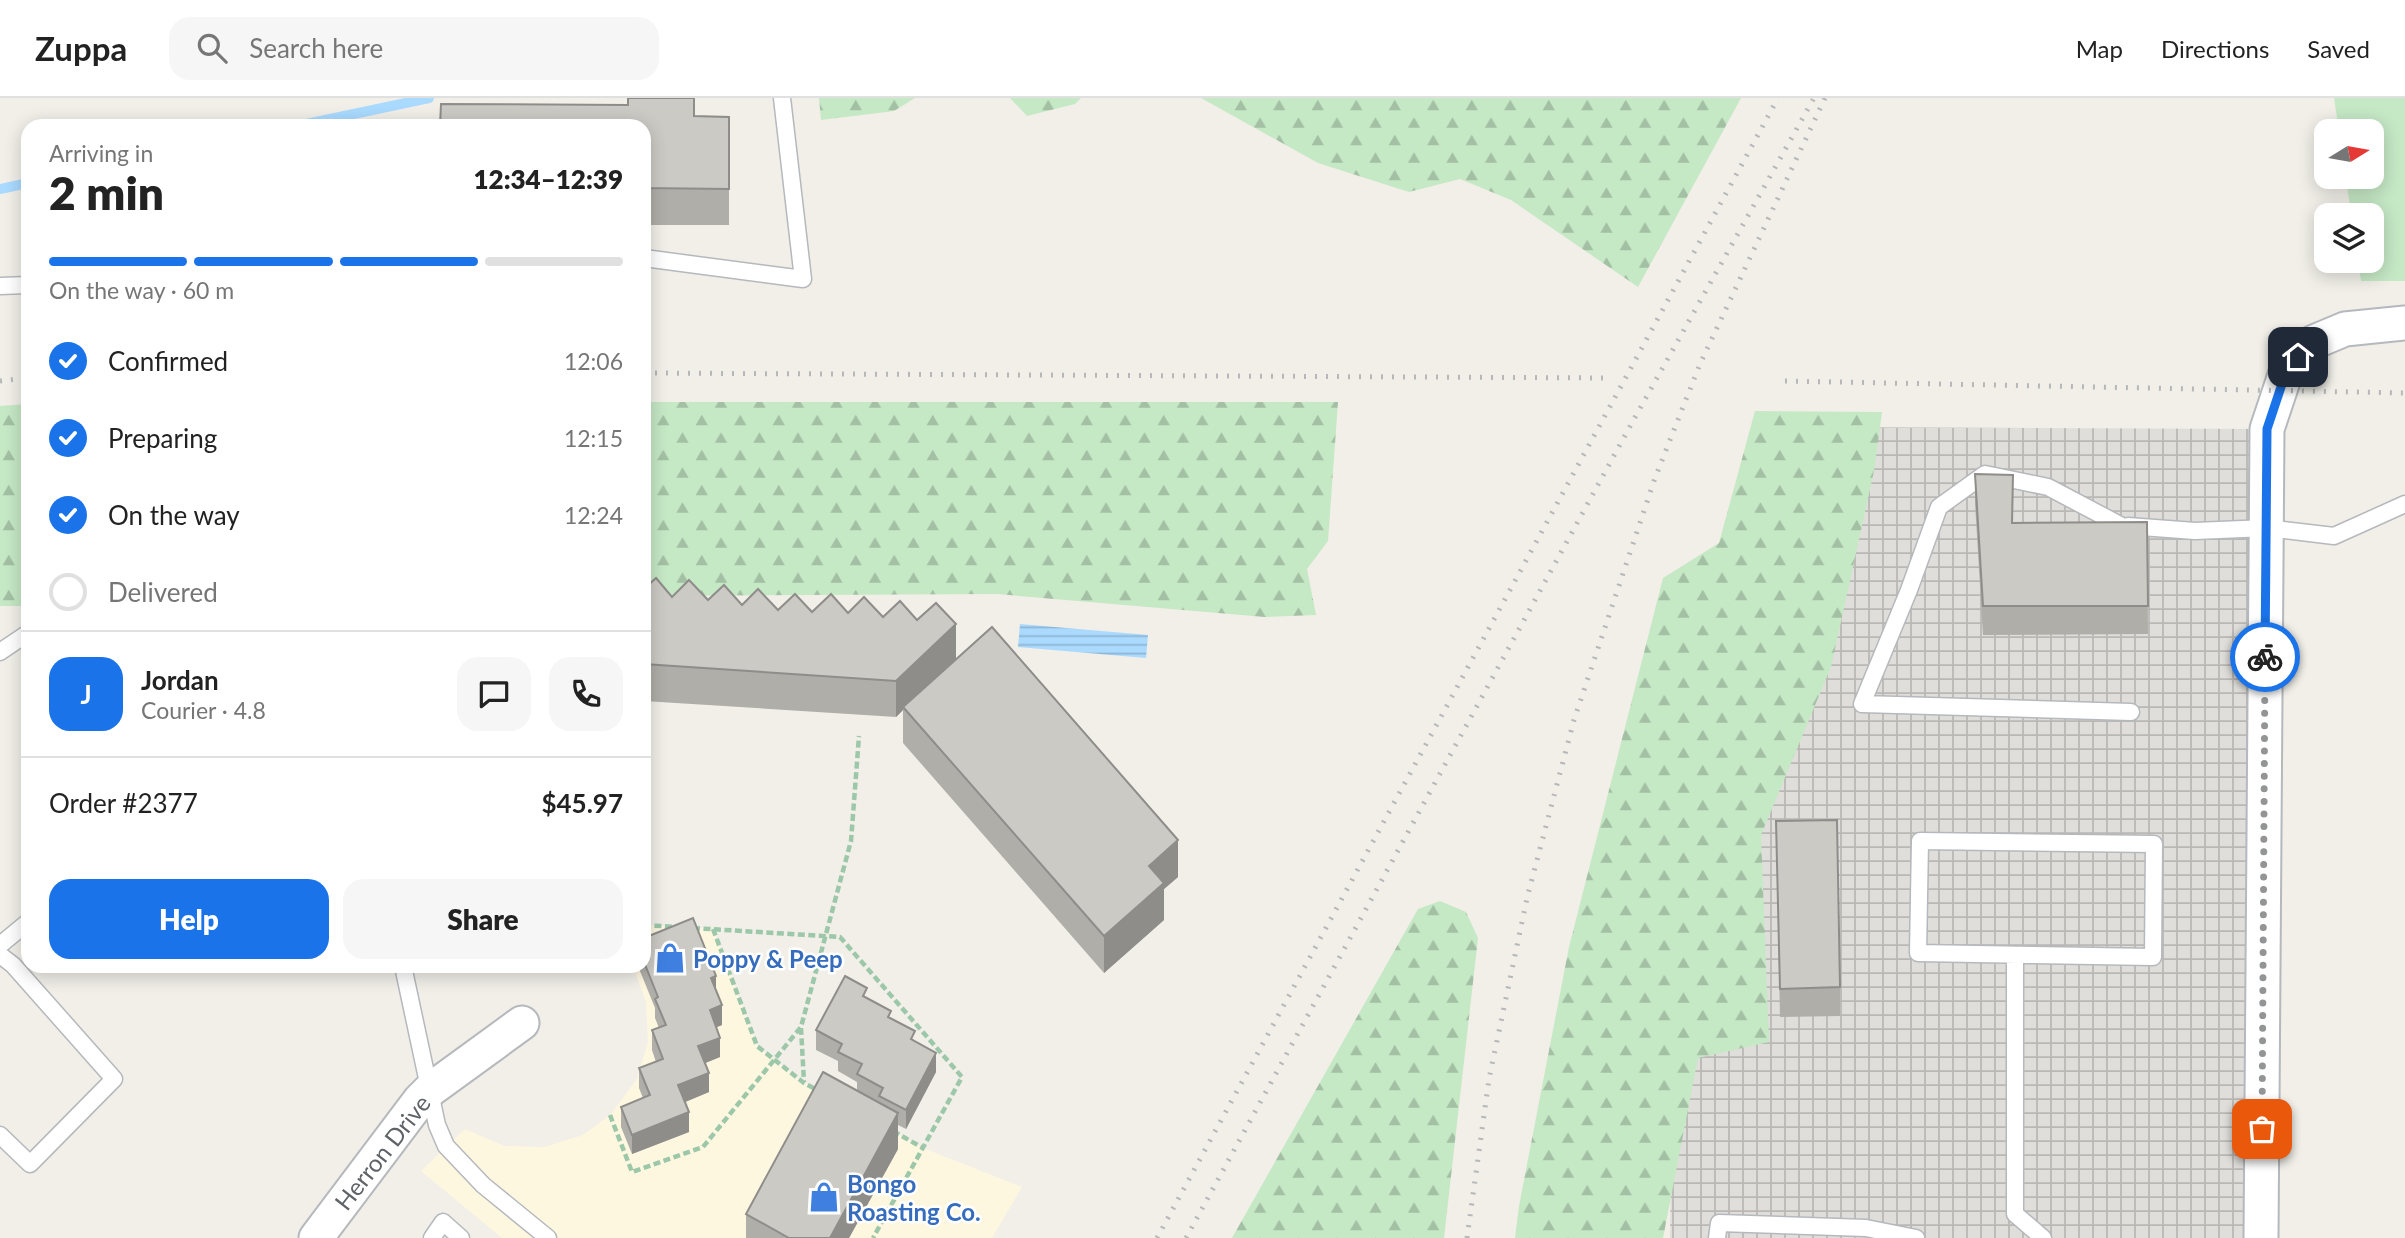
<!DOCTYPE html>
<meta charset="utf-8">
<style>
:root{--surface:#fff;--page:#f6f6f6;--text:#222;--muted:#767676;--line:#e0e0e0;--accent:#1a73e8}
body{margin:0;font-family:Lato,sans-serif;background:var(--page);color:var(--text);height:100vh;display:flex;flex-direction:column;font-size:26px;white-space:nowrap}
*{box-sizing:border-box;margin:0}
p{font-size:23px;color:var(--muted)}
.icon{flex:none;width:38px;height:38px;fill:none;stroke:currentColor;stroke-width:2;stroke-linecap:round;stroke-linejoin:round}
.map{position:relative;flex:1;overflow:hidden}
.side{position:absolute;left:21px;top:21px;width:630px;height:854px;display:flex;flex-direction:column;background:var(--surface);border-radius:21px;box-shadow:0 4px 18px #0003}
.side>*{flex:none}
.needle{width:46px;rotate:79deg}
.fabs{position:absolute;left:2314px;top:21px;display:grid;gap:14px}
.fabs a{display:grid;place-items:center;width:70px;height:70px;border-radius:14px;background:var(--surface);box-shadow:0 4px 18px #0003;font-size:35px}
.pin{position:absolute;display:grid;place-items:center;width:60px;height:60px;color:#fff;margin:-30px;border-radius:14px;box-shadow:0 4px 10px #0006}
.courier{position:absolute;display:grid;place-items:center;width:70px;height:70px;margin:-35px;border:5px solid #1a73e8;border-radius:50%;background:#fff;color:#222;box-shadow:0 2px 9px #0007}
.headline em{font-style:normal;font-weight:800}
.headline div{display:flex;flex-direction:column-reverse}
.headline{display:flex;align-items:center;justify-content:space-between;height:119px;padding:0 28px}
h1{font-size:46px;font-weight:800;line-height:52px}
.bar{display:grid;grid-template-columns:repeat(4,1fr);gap:10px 7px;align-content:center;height:84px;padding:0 28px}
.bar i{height:9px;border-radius:5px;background:var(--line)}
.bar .selected{background:var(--accent)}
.bar p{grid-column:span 4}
.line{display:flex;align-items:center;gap:18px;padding:0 28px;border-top:2px solid var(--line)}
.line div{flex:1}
.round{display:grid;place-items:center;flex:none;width:74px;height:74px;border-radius:21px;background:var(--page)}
ol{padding:0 28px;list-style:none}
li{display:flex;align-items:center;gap:21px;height:77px}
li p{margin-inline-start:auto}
li .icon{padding:7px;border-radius:50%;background:var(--accent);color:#fff;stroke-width:4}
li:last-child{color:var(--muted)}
li i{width:38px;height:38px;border:4px solid var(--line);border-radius:50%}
.action{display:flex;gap:14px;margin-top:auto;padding:14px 28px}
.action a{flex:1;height:80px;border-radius:21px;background:var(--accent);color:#fff;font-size:28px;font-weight:800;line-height:80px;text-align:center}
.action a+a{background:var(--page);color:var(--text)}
header{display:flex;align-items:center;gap:42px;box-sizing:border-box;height:98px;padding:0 35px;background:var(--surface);border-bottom:2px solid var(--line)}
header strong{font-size:33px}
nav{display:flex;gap:38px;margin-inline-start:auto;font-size:24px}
.search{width:490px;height:63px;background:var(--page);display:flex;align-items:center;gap:18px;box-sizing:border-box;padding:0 24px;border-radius:21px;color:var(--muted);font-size:26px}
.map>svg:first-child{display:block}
</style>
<header>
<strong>Zuppa</strong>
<div class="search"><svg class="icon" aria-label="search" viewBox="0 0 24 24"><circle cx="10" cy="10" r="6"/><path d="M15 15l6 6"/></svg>Search here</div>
<nav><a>Map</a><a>Directions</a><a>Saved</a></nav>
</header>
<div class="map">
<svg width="2405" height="1140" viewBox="0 0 2405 1140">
<defs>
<pattern id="industrial-grid" width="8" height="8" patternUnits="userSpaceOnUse" patternTransform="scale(1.75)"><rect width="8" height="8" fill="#e0deda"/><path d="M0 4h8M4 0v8" fill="none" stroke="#b9b8b5"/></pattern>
<pattern id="forest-firs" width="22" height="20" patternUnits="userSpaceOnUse" patternTransform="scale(1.75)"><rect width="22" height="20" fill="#c5e8c5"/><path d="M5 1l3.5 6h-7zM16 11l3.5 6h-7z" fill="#a3c0a4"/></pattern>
<pattern id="water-rules" width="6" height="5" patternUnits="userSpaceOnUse" patternTransform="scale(1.75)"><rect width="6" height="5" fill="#aadaff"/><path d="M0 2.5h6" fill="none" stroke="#8eb4d2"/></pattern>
</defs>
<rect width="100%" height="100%" fill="#f1efe8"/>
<!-- commercial -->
<path fill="#fef7e0" d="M644,827L713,831L757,948L804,985L923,1050L1022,1089L992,1140H502L421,1073L465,1031L504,1048L544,1049L583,1037L610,1017L637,981L648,944L646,904L633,868H644Z"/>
<!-- industrial -->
<path fill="url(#industrial-grid)" d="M1786,329L2267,331L2261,1140H1670L1675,762Z"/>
<!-- forest -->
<path fill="url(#forest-firs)" d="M819,0H915L894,13L821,22Z
M1010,0H1081L1075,6L1027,18Z
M1201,0H1741L1638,189L1511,102L1460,81L1409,94L1318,65Z
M644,304H1338L1328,443L1307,471L1316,517L1265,519L997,496L644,498Z
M28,306V508H0V308Z
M1755,313L1882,314L1874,373L1831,569L1761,737L1769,944L1698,960L1663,1140H1515L1519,1108L1569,849L1663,480L1719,445Z
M1440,803L1466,814L1478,840L1444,1140H1232L1418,811Z"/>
<!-- garden -->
<path fill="#c5e8c5" d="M2334,0H2405V183H2361L2358,163H2371V117H2351L2346,79H2371V33H2339Z"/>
<!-- water -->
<path fill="url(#water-rules)" d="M1020,526L1148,537L1146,560L1018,549Z"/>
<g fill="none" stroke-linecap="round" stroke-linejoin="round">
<!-- stream -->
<path stroke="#aadaff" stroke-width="10" d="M297,28L429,0
M0,91L28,85"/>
<!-- service casing -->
<g stroke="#b5b8bc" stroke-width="19">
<path id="service" d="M644,160L803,181L782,0
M0,188L28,187
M2120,427L2048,389L1985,376L1939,409L1909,492L1862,606L2131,614
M2128,428L2195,433L2267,430L2334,438L2405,406
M0,554L28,535
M1920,743L2154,746L2153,859L1918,855Z
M0,847L28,824
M0,857L13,867L114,981L30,1066L0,1037
M2015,857V1116L2043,1140
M403,868L437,1027L446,1048L483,1087L548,1140
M432,1140L443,1124L461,1140
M1717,1140L1719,1125L1866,1130L1916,1140"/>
</g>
<!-- minor casing -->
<g stroke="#b5b8bc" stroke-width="37">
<path id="minor" d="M316,1140L420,1002L430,992L522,925
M2261,1140L2267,331L2285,277L2298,259L2314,244L2345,231L2405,225"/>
</g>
<!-- path -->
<path stroke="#9cc7a9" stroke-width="4.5" stroke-dasharray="7 3.5" stroke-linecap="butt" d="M644,827L677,829
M693,830L840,839L962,979L873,1140
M713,831L757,948L804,985L817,992
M801,930L804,984
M610,1017L632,1074L703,1049L801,929L851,743L859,638
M893,1033L923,1050"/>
<!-- service -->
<use href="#service" stroke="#fff" stroke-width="16"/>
<!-- minor -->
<use href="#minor" stroke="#fff" stroke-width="33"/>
<!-- rail -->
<path stroke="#b6b7b8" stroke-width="5" stroke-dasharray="2 9" stroke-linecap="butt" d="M644,275L1610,280
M0,283L28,280
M1785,283L2405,295
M1157,1140L1778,0
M1186,1140L1634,321L1814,0
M1467,1140L1489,981L1527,800L1574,622L1655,380L1700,266L1825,0"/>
</g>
<!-- wall -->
<path fill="#afaea9" d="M694,18L729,19V127H644V28Z
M1975,376L2013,425L2147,424L2148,536L1983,537L1975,405Z
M644,491L672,499L708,502L778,512L848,515L917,522L1178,779L1164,791V822L1104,875L903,645V612L896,619L644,603Z
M1776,723L1840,889V918L1780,919Z
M644,840L716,893L722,927L716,929L720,959L705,965L709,994L685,1004L689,1034L632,1056L621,1029V1009L643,1000L639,990V970L656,964L652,952V932L659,930L655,920V910L638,868H644Z
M867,900L891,921L915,943L936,974L906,1031L898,1027V1051L849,1140H746V1116L857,992V984L838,973V963L816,952V932Z"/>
<!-- shaded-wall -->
<path fill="#8f8d8a" d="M956,526V562L903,609V612L896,619V583Z
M1178,742V779L1164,791V822L1104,875V838L1149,768Z
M716,878V897L711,880Z
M722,907V927L710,932V912Z
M720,940V959L698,968V948Z
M936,955V974L906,1031V1012Z
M709,975V994L678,1007V987Z
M689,1014V1034L632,1056V1037Z
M898,1015V1051L849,1140H830Z"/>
<!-- building -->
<path fill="#cccac5" stroke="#8f8d8a" stroke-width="2" d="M628,0H694V18L729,19V91L644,90V28H440L441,6L628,7Z
M1975,376L2013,377L2012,425L2147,424L2148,508H1983Z
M656,480L672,499L689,482L708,502L724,487L742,507L758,491L778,512L795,496L812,514L831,496L848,515L864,499L883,519L900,503L917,522L936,505L956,526L896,583L644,566V491Z
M992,529L1178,742L1149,768L1164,785L1104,838L903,609Z
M1837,722L1840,889L1780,891L1776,723Z
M693,820L716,878L711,880L722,907L710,912L720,940L698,948L709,975L678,987L689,1014L632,1037L621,1009L650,997L639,970L663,961L652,932L666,927L655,901L658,899L644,864V840Z
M845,878L867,890L863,898L891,913L888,919L915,933L911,941L936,955L906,1012L879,998L883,990L857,976L862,966L838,954L842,946L816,932Z
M823,974L898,1015L830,1140H789L746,1116Z"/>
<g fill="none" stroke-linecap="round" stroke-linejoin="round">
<!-- done -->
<path stroke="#929495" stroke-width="7" stroke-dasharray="0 12.6" d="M2262,1031L2265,559"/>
<!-- route -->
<path stroke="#1a73e8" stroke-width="9" d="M2265,559L2267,331L2285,277L2298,259"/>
</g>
<!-- icons -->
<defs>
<g id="shop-bare" transform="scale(2.415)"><path d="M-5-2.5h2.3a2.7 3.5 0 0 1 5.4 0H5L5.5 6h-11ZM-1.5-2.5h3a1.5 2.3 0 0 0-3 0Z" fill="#3f7fe0" stroke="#fff" stroke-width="2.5" paint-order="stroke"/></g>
</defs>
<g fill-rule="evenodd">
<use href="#shop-bare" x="670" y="860"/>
<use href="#shop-bare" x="824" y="1099"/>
</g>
<g text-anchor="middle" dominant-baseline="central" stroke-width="5" stroke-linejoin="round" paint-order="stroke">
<!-- shop labels -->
<g font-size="24" font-weight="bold" fill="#366cbe" stroke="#fff" text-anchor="start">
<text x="693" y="860">Poppy &amp; Peep</text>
<text x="847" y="1085">Bongo<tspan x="847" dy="28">Roasting Co.</tspan></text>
</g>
<!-- street labels -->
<g font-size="24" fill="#5f6368" stroke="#fff">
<text transform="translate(382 1054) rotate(-52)">Herron Drive</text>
</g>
</g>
</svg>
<div class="fabs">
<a><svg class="needle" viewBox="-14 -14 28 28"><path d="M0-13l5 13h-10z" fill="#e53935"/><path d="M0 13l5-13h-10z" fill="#767676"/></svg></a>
<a><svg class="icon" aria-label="layers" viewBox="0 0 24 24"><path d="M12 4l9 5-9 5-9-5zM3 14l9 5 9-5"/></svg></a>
</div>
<div class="pin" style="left:2262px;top:1031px;background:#ea580c"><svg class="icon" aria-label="bag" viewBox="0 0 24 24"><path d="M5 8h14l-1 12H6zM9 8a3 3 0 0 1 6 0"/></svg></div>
<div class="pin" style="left:2298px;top:259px;background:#1f2937"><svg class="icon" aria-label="home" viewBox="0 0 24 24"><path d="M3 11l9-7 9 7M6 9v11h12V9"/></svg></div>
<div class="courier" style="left:2265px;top:559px"><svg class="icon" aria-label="bike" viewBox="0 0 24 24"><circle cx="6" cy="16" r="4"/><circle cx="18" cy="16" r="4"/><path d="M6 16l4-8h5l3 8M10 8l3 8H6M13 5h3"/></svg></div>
<section class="side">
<div class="headline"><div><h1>2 min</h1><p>Arriving in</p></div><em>12:34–12:39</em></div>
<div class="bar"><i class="selected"></i><i class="selected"></i><i class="selected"></i><i></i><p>On the way · 60 m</p></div>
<ol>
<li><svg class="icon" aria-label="check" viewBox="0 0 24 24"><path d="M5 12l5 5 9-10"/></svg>Confirmed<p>12:06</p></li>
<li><svg class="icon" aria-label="check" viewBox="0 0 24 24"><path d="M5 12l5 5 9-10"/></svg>Preparing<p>12:15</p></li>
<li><svg class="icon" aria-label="check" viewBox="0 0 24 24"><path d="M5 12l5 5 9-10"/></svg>On the way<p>12:24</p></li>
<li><i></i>Delivered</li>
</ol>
<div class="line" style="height:126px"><b class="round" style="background:var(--accent);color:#fff">J</b><div><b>Jordan</b><p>Courier · 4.8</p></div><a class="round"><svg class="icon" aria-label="chat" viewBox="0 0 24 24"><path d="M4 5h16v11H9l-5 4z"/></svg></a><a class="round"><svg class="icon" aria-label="phone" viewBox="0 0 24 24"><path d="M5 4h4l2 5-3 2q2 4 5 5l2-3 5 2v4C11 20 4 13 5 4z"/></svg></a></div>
<div class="line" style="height:91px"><div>Order #2377</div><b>$45.97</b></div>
<div class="action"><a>Help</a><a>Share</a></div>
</section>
</div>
